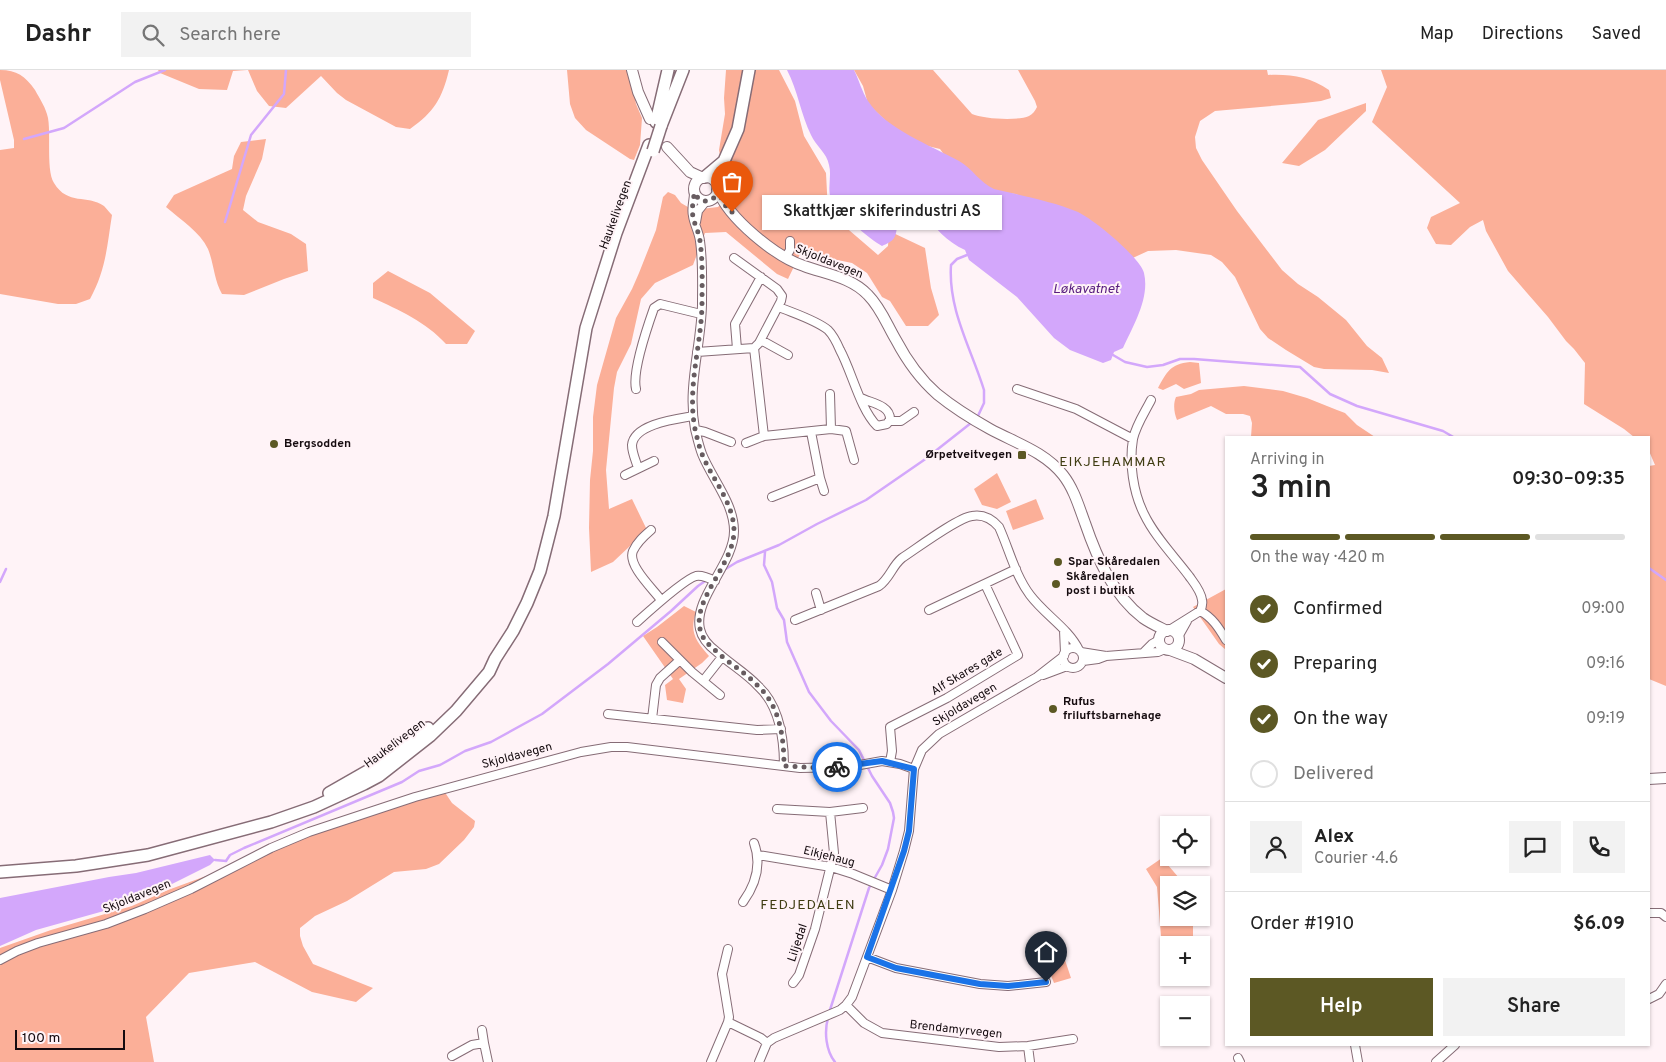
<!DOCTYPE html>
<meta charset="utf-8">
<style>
:root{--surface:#fff;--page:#f2f2f2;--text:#222;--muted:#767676;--line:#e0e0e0;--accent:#5c5824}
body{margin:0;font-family:Overpass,sans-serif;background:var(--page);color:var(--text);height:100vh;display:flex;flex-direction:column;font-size:19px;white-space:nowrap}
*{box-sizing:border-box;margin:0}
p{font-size:16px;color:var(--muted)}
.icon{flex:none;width:28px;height:28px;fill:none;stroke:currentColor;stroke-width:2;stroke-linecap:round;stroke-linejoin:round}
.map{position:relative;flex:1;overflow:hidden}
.details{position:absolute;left:1225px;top:366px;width:425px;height:610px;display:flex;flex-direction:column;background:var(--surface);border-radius:0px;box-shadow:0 1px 4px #0004}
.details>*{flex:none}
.buttons{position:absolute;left:1160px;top:746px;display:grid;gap:10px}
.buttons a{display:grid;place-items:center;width:50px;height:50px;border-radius:0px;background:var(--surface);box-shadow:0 1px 4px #0004;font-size:25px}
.scale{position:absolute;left:15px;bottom:12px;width:110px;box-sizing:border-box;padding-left:5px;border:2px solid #150b0f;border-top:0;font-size:14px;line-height:18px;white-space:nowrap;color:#150b0f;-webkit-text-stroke:4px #fff3f7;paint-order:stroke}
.pin{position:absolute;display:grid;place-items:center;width:42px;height:42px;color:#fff;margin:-51px -21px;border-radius:50% 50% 50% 0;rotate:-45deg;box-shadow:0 0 5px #0007}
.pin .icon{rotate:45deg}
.courier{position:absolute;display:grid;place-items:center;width:50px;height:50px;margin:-25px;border:4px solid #1a73e8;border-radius:50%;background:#fff;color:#222;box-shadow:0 1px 6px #0007}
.bubble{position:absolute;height:35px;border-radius:0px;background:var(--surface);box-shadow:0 1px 4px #0004;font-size:16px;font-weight:600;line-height:35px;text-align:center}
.summary em{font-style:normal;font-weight:600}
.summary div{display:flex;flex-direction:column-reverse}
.summary{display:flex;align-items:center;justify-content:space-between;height:85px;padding:0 25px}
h1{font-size:32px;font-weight:600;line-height:38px}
.bar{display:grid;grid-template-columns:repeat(4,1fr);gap:8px 5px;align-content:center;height:60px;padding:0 25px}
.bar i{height:6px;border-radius:4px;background:var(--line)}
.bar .active{background:var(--accent)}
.bar p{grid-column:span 4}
.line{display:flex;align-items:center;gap:12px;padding:0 25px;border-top:1px solid var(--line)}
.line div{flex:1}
.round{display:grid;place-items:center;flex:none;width:52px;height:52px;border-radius:0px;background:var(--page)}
ol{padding:0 25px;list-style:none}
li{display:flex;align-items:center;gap:15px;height:55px}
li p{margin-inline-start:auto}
li .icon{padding:5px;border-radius:50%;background:var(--accent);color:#fff;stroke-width:4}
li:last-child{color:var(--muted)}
li i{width:28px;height:28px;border:2px solid var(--line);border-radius:50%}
.primary-button{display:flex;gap:10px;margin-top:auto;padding:10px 25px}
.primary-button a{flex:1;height:58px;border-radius:0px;background:var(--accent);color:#fff;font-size:20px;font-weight:600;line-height:58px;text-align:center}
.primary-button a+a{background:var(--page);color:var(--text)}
header{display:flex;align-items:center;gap:30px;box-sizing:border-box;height:70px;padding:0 25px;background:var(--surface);border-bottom:1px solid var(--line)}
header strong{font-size:24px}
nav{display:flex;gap:28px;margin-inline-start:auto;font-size:18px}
.search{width:350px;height:45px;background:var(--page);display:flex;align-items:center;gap:12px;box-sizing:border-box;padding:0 18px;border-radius:0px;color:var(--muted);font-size:19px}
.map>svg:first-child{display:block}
</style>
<header>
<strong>Dashr</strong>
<div class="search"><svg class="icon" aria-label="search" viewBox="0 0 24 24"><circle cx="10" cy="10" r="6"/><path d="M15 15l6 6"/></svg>Search here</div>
<nav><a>Map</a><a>Directions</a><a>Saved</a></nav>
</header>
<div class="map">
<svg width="1666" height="992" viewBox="0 0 1666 992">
<rect width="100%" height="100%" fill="#fff3f7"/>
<!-- green -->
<path fill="#fbaf98" d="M0,0C17,0 25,6 35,20C40,29 46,38 48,48C51,64 46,101 54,113C68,136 87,124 104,136C107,139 110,143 112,145C107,176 106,200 90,229L76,234H58L0,224V80L14,78V70L0,10Z
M158,0H247L233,1L227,20L199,19L160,3Z
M248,0H449C442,29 434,42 410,59L396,57L346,30L337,23L321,6L286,38L269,36L257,21Z
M567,0H630L636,34L642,48L640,75L634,90L630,89L586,60L575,48L570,34Z
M726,0H779L795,31L804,66L826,103L828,142L878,185L888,176L889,161L925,178L931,218L939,245L928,256H906L890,231L882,227L867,203L852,193L813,185L806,178L801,182L788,209L777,204L726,162L705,163L693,195L655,213L641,229L631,274L617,302L614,318L606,400L609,439L632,429L647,460L613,492L591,502L589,458L590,410L593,381V347L597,315L616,248L632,219L639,203L656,160L663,127L668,122L675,125L681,133L693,140L718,137L722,133L726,120L719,80L725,44L724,28Z
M854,0H933L972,44C983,49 1018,51 1029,46C1033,44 1035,41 1037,37L1035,31L1018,0H1267L1268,5C1291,4 1310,7 1329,20L1331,28L1321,31L1304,33L1215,41L1200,51L1195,67L1196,78L1202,90L1237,141L1282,200L1298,214L1318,227L1346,250L1367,276L1382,288L1389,303L1372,300L1324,299L1314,297L1286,280L1268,268L1260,259L1235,207L1222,192L1211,185L1176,180L1148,181L1124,192L1116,183L1016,124L992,122L955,100L940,79L907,71L868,34L863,16Z
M1381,0H1666V616L1649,609V396L1655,395L1649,381V368L1634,367L1624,359L1584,334L1585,293L1574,279L1566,271L1548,247L1508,201L1486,161L1483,150L1470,157L1451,175L1436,174L1427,158L1431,147L1460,133L1372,52L1387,17Z
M1366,33V41L1325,80L1299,96L1282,93L1318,50Z
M266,69L262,89L246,126L243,140L258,152L291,164L306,174L308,201L284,209L244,225L222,224C214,210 214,194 208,179C200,162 181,150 166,137L174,125L232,99L234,86L241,72Z
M388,201L430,223L475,261L467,274H446C426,252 399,240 373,228V213Z
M1190,292L1199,293L1201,313L1184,319L1176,314L1163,320L1158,318C1167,302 1170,294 1190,292Z
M1244,316L1283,321L1307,328L1337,340L1345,343L1357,355L1375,367H1251L1252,353L1250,346L1243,344H1226L1211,336L1177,350C1174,343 1173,334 1176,327L1191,324L1199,320Z
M997,403L1011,432L997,439L982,435L974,419Z
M1036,429L1044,449L1013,460L1006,441Z
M1226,519V580L1219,574L1193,537Z
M684,536L696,542C689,562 696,571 709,586L702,593L679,609L686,619L683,633L667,630L665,615L673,609L643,566L657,557Z
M444,721L452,733L475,751L474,757L464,770L439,794L426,799L394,802L347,831L315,846L300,858V866L303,876L313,894L373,918L356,932L312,922L255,892L189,903L146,947L154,992H0V878L51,860L132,836L168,820L206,806L266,779L330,759Z
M1162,788L1185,815H1169V848H1193V875H1169V903H1164L1157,817L1146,799Z
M1048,881L1055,889L1065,890L1071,908L1054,913L1042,883Z"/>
<!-- water -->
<path fill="#d3a7fb" d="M787,0H854C859,10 862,22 868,31C886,59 930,75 959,91C972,98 980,113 994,119C1001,121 1009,122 1016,124C1037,129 1059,134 1078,142C1093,149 1140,187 1144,203C1150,228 1133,256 1123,278L1114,282L1111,290L1103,293L1070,280L1054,268L1017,227L969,190L965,180C947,172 934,157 923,142L912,144L897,156C896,168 894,171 882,176C871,170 835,140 831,129C827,118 832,106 829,95C827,83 816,76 811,65C801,45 798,21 787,0Z
M210,785L215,790L210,795L136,832L36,860L0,876V828L109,807L136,803Z"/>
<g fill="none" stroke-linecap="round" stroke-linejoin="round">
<!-- stream -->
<path stroke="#d3a7fb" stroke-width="2.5" d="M24,69L64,58L135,12L165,0
M225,152L251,65L284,24L286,0
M967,185L957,189L951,195C948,240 971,278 984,320V333L977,348
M1113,285L1125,292L1147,297L1163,295L1180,289H1194L1300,297L1330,324L1357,336L1443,361L1455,368
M765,482L764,495L772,512L777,538L784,550L787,572L809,622L831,651L859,680L872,706L890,733L893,742L894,748L888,779L882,795L869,818L829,943
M1649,498L1666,510
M724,500L737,492L779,475L817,454L866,430L924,390L971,353
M0,512L6,499
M215,790L226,791L230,785L244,778L402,712L419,701L440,695L465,681L491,672L542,644L608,594L671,541L698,516L708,509
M828,948C824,962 826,981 835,992"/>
<!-- minor casing -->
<g stroke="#866c76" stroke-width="10">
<path id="minor" d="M694,123C694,130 691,139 693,146C694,154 699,162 700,171C703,192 702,214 702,235C701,277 687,317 695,359C697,367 699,376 702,384C712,409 734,433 734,461C734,494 693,528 700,559C702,569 709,576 717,582C730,594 746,603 758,616C780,636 784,668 784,696
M696,152L698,141L706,131
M785,188L790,180V171
M779,237C793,243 816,250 828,260C833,265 837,273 840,280C852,302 860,339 877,356L887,354L890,349C890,335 871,333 861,328
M761,270L788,285
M754,278L764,366L831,359L830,324
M737,279L735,254L761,207
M697,282L754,278L759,273L781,231L782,226L777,219L734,188
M636,319C632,302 648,255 654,238L660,234L664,235L701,244
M1017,319L1076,339L1133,369
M1151,330C1145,342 1136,355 1133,369C1129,393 1133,422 1144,444C1155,467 1174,486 1189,506C1194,513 1201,521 1202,530C1203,534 1202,537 1200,541L1168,561
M889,351H901L914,342
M831,359L846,361L854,390
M696,360L705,362L731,372
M746,373L764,366
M638,398C636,391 632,383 632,375C634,354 676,349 693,346
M625,405L654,391
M820,408L824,421
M772,427L820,408L811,362
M651,460C644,466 637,472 633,481C627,495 653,519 661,530
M816,523L821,540
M929,540L1016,499
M1200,541C1212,547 1219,558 1226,570
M795,550L879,516C890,508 892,496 902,488C916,479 957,448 972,446C983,444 992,449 999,457C1009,479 1015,505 1030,525C1045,545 1068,558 1079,580
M637,552C647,543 685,509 696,506C702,505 709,508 715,511
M1064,560L1065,583
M1178,567L1187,551
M662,572L692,602L720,625
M1063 588a10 10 0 1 1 20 0a10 10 0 1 1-20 0Z
M1081,582L1106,586L1158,582L1165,579
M1144,582L1152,574L1159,570
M1083,591L1098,589L1106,586
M1043,605L1067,596
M703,611L722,587
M608,644L757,660L781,659
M652,649L656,615L660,608L680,590
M890,692L892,681L890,657L947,628L1018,585L985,514
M777,739L830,742L834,783L815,859L799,905L793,913
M830,742L863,738
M758,785L831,797L853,804L892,820
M743,832C756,814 762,795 754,773
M1649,843H1661L1666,847
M867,887L896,898L980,914L1008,916L1046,912
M0,890L17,881L38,873L106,854L145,839L191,819L271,778L309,762L415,727L581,682L611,677H627L800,698L849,697L882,691L900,694L914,699
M1649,929L1659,924L1666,914
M846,935L864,953L882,963L999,977L1028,976L1073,969
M728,952L761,968L767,973
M482,960L484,973
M1355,975L1358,992
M1028,976L1030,992
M452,986L472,975L484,973L488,992
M1238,988L1240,992
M711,992L728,952L729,947L722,904L728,879
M759,992L767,973L774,968L840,940L846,935L852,927L892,820L904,781L909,761L914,699L922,680L939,664L1037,607L1064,586
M1436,992L1455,975"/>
</g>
<!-- major casing -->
<g stroke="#866c76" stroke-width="12">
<path id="major" d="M632,0L638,22L650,49
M667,77L690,102L703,108
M694 119a12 12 0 1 1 24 0a12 12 0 1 1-24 0Z
M718,120C728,148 776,187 804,196C826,204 851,207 868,225C881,238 887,255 896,270C906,289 920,309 937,324C953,337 972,349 990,359C1016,373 1045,382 1063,405C1074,419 1079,437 1085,453C1097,488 1113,525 1143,548C1150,553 1159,557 1167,561
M1159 570a10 10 0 1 1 20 0a10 10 0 1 1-20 0Z
M1170,580L1194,589L1226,608
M1649,709L1666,708"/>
</g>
<!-- highway casing -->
<g stroke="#866c76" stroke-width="14">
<path id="highway" d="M656,52L668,0
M661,56L683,0
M705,107L724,91
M718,120L724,91L738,59L749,0
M329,723L371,699L428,658
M0,802L76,796L148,785L271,752L314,737L364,714L379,706L430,666L456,641L489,602L495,589L513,561L527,533L540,501L554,446L586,258L616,163L649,75"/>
</g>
<!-- minor -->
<use href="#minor" stroke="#fff" stroke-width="8"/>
<!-- major -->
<use href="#major" stroke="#fff" stroke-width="10"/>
<!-- highway -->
<use href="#highway" stroke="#fff" stroke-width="11"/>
<!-- highway-bridge casing -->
<g stroke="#866c76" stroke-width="14" stroke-linecap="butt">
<path id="highway-bridge" d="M653,81L661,56"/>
</g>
<!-- highway-bridge -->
<use href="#highway-bridge" stroke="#fff" stroke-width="11"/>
</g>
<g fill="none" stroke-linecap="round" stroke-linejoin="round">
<!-- done -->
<path stroke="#675c60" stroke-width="5" stroke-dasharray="0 9" d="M732,142L724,134L718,120L716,126C708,134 700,132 694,123C694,130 691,139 693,146C694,154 699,162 700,171C703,192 702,214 702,235C701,277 687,317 695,359C697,367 699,377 702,384C712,409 734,433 734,461C734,494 693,528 700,559C702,569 709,575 717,582C730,594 746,603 758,616C780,636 784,668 784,696L823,698L837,697"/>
<!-- route -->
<path stroke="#1a73e8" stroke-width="6" d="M837,697L882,691L914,699L909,761L904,781L867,887L896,898L980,914L1008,916L1046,912"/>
</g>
<!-- markers -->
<g fill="#5c5824" stroke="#fff3f7" stroke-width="2">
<circle cx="274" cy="374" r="5"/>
<rect x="1017" y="380" width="10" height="10" rx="2.5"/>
<circle cx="1058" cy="492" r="5"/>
<circle cx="1056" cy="514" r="5"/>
<circle cx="1053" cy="639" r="5"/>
</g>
<g text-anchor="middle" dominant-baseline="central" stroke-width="4" stroke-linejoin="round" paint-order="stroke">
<!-- street labels -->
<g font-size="12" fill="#150b0f" stroke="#fff3f7">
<text transform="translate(616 145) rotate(-70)">Haukelivegen</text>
<text transform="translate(829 192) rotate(22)">Skjoldavegen</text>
<text transform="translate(967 602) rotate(-31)">Alf Skares gate</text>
<text transform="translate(965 635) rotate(-31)">Skjoldavegen</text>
<text transform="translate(395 674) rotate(-37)">Haukelivegen</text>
<text transform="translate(517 686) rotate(-15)">Skjoldavegen</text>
<text transform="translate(829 787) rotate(14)">Eikjehaug</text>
<text transform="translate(137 827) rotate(-22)">Skjoldavegen</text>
<text transform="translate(798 873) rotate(-72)">Liljedal</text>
<text transform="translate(956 960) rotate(6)">Brendamyrvegen</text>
</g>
<!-- poi labels -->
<g font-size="12" font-weight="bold" fill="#150b0f" stroke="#fff3f7" text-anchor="start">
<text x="284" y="374">Bergsodden</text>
<text x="1012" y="385" text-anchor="end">Ørpetveitvegen</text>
<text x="1068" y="492">Spar Skåredalen</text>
<text x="1066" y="507">Skåredalen<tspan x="1066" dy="14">post i butikk</tspan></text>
<text x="1063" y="632">Rufus<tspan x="1063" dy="14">friluftsbarnehage</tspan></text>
</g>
<!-- water labels -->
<g font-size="14" font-style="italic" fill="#581e7f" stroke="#fff3f7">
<text x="1086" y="219">Løkavatnet</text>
</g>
<!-- neighbourhood labels -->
<g font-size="14" letter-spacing="1" fill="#403d13" stroke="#fff3f7">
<text x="1113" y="392">EIKJEHAMMAR</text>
<text x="808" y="835">FEDJEDALEN</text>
</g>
</g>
</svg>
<div class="buttons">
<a><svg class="icon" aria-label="locate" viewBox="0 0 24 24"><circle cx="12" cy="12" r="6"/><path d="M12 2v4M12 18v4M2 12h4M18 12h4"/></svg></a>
<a><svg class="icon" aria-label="layers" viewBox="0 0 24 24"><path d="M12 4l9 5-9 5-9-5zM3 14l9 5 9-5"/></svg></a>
<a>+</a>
<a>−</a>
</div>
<div class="scale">100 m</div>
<div class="pin" style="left:732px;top:142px;background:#ea580c"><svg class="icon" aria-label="bag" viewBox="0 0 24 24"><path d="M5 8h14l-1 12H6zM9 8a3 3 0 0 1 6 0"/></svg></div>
<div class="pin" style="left:1046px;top:912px;background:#1f2937"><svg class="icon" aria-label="home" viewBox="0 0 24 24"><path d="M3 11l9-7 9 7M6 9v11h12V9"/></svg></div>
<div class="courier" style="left:837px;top:697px"><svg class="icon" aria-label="bike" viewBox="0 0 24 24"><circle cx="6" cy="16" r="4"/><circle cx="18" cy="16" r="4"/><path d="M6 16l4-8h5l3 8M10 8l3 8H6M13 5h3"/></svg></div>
<div class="bubble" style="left:762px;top:125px;width:240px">Skattkjær skiferindustri AS</div>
<section class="details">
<div class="summary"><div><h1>3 min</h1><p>Arriving in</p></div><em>09:30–09:35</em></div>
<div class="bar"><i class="active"></i><i class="active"></i><i class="active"></i><i></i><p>On the way · 420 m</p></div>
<ol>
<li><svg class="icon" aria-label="check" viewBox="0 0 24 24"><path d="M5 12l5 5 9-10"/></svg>Confirmed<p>09:00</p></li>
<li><svg class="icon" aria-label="check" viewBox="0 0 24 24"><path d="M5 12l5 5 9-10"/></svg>Preparing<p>09:16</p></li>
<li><svg class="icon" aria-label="check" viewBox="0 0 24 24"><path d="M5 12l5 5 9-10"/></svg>On the way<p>09:19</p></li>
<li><i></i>Delivered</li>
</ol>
<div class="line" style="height:90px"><a class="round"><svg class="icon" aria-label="person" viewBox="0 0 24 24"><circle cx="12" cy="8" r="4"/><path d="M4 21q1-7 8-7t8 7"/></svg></a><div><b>Alex</b><p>Courier · 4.6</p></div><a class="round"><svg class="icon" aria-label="chat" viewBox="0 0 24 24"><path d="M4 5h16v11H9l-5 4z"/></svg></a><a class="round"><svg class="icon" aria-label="phone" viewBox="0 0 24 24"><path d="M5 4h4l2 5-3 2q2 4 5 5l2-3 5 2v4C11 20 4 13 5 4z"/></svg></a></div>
<div class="line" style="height:65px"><div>Order #1910</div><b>$6.09</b></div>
<div class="primary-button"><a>Help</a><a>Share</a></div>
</section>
</div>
